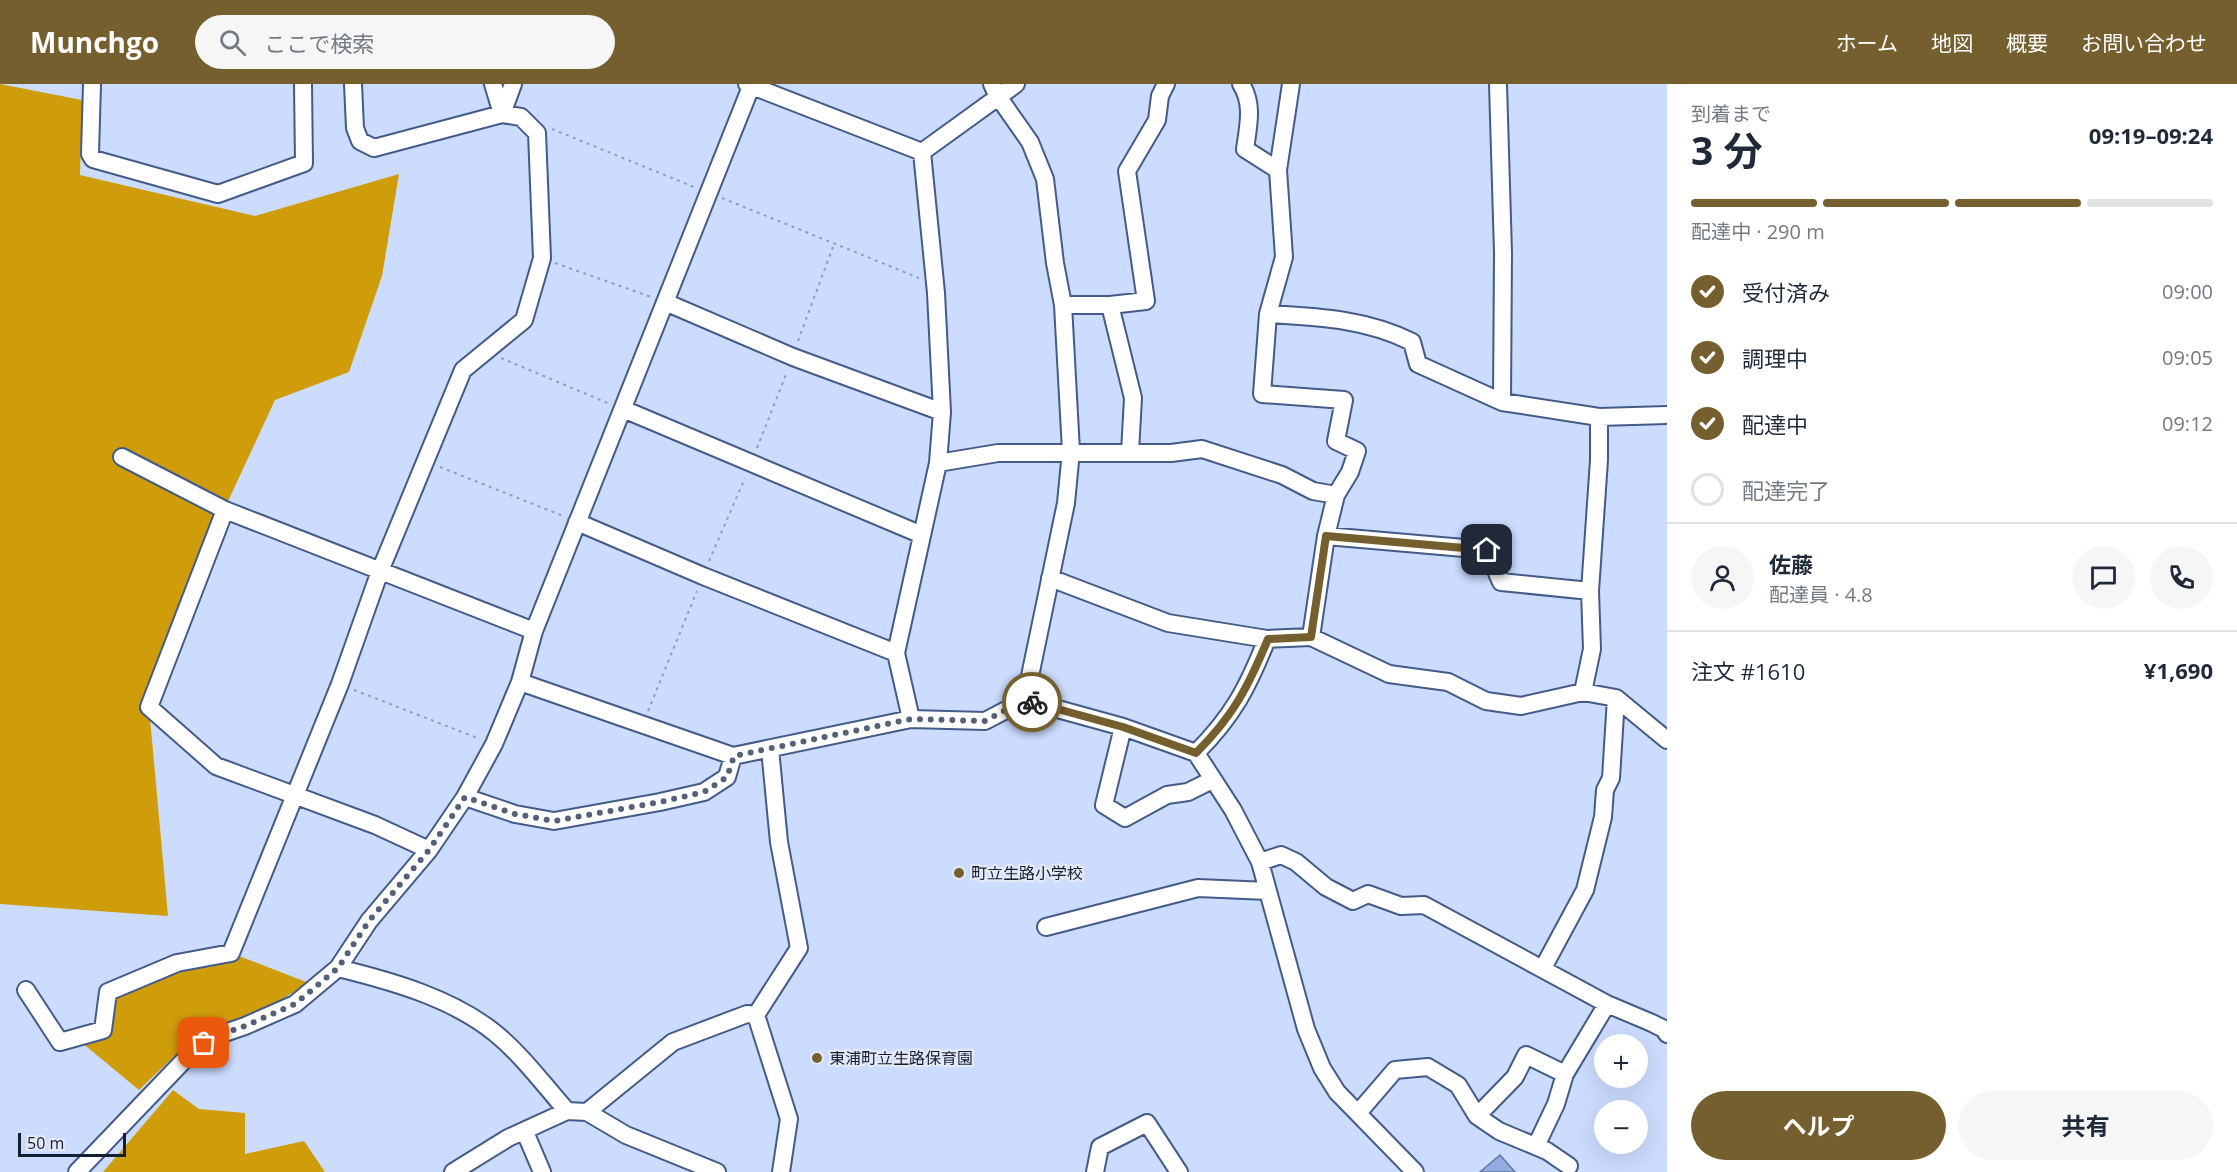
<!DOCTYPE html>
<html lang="ja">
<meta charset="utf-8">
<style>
:root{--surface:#fff;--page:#f6f6f7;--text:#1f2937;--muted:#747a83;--line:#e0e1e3;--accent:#755f2e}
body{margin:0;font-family:"Open Sans","Noto Sans JP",sans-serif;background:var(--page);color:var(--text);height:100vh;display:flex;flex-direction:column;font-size:22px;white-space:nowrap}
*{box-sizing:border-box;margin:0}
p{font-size:20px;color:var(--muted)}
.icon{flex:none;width:33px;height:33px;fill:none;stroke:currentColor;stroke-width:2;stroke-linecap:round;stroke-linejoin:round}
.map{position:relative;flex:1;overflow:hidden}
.sheet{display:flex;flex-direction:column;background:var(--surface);width:570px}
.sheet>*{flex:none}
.buttons{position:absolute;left:1594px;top:950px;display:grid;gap:12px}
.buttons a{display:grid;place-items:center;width:54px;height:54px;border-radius:50%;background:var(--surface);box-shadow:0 6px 24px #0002;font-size:30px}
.scale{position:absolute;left:18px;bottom:15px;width:108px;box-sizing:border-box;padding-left:6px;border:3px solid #151e32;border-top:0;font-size:16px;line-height:21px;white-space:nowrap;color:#151e32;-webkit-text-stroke:4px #e4e9f5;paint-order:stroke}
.pin{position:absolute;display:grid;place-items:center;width:51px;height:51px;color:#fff;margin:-26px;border-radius:12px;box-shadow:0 3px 9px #0006}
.courier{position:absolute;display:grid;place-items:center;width:60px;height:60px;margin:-30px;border:4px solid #755f2e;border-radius:50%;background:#fff;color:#222;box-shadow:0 2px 8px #0007}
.head em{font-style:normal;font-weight:700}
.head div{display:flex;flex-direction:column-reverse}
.head{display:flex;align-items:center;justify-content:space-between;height:102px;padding:0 24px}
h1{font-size:39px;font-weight:700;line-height:45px}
.bar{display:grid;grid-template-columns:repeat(4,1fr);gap:9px 6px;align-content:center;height:72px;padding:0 24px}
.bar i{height:8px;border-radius:4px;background:var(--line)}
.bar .on{background:var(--accent)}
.bar p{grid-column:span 4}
.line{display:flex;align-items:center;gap:15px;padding:0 24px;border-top:2px solid var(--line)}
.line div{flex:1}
.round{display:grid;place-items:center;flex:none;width:63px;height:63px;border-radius:32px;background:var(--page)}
ol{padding:0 24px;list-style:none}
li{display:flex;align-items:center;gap:18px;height:66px}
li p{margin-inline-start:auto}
li .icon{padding:6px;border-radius:50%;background:var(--accent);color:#fff;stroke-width:4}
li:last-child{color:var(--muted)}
li i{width:33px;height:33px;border:3px solid var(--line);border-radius:50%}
.cta{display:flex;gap:12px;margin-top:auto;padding:12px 24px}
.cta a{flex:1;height:69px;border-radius:36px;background:var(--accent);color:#fff;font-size:24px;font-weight:700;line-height:69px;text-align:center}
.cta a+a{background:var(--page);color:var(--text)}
header{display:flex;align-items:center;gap:36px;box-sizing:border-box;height:84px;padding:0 30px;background:var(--accent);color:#fff}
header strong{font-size:28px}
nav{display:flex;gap:33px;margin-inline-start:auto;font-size:21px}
.search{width:420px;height:54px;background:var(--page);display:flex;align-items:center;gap:15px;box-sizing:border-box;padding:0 21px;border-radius:33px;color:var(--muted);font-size:22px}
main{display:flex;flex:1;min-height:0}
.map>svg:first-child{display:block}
</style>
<header>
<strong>Munchgo</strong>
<div class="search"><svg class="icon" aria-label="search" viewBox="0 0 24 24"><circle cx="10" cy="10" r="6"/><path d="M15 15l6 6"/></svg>ここで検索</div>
<nav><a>ホーム</a><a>地図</a><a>概要</a><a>お問い合わせ</a></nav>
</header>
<main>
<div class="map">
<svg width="1667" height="1088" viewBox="0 0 1667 1088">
<rect width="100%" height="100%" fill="#ccdcfe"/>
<!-- forest -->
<path fill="#cf9d0a" d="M0,0L82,16L80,91L255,132L399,90L382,192L349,288L275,316L224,426L149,623L168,832L0,820Z
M231,869L309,899L250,934L192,955L139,1006L81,958L103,946L108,908Z
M173,1006L199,1025L245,1029V1070L304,1057L325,1088H103Z"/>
<!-- building -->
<path fill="#93ace2" stroke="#67789e" stroke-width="1.5" d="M1500,1071L1515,1088H1480Z"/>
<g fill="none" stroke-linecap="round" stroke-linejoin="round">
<!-- minor casing -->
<g stroke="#445a89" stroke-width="20">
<path id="minor" d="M92,0L90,70L93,75L218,110L304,79L303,0
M493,0L502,30
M747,0L922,68
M992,0L997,11L1030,58L1045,95L1055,179L1063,221L1071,367L1066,419L1025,616
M1241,0C1254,20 1248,43 1245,65L1278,86L1284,173L1268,230L1262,310L1344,316L1336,357L1357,367L1350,388L1336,411L1326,452L1311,553
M1498,0L1503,169L1502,318
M502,30L513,0
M922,68L1016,0
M1278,86L1291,0
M665,218L793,273L942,328
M1063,221H1110L1133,314L1130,368
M1110,221L1146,217L1127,87L1157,36L1160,12L1166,0
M1268,230C1319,233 1366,235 1412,258L1418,280L1502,318L1599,333L1667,331
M623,325L922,451
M122,373L225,426
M938,379L998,369H1171L1202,365L1282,391L1313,407L1336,411
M577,438L703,492L896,569
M1326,452L1487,466L1501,498L1590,507
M1050,494L1168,539L1267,555L1311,553L1389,590L1448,598L1486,617L1521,622L1583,608L1616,614L1667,656
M520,598L733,672L911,635L985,637L1025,616L1123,643L1196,669L1233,726L1260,778L1306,945L1322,984L1337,1008L1415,1088
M1583,608L1592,565L1590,507L1599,376V333
M911,635L896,569L938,379L942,328L936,209L922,68
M1123,643L1104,721L1125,734L1167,711L1188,708L1212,696
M770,665L779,758L799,864L756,931L789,1035L781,1088
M1196,669C1233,632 1248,603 1267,555
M465,713L515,730L554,737L660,718L704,708L727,693L733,672
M429,766L375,741L216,682L149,623L225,426L534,547
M1260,778L1281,771L1296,778L1326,803L1353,817L1368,810L1401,822L1424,821L1607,920L1652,939L1664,945L1667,950
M1046,843L1198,804L1268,807
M338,884C391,897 452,914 495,949C522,971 544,1001 567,1027
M1543,884L1585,806L1603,733L1605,706L1611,694L1616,614
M26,906L60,958L103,946L108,908L177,879L231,869L340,600L380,487L463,286L524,236L542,174L537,49L521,33L502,30L374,64L360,57L355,44L353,0
M1565,990L1607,920
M587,1028L673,958L747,930L756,931
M1358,1029L1395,986L1428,983L1458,1001L1477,1032L1499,1047L1547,1067L1569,1082
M1477,1032L1515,993L1526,971L1565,990L1556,1020L1536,1062
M525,1048L542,1088
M77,1088L193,967L216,952L245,942L295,920L338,884L369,837L429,766L465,713L494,660L520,598L534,547L752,0
M453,1088L508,1054L567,1027L587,1028L626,1051L717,1088
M1095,1088L1100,1063L1147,1039L1179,1088"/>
</g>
<!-- path -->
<path stroke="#8f9dba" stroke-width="2" stroke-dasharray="3 4.5" stroke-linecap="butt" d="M552,45L694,103
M722,114L919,194
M555,179L651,213
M798,257L834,160
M501,274L610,320
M757,364L787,288
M440,383L563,432
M709,477L745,394
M354,606L480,655
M648,627L697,507"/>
<!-- minor -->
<use href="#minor" stroke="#fff" stroke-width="16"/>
</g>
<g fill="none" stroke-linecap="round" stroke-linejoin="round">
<!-- done -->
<path stroke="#556079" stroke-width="6" stroke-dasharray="0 10.8" d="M204,959L216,952L245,942L295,920L338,884L369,837L429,766L465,713L515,730L554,737L660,718L704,708L727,693L734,672L911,635L985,637L1025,616L1032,618"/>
<!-- route -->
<path stroke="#755f2e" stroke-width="8" d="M1032,618L1123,643L1196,669C1234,631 1248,603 1268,555L1311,553L1326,452L1487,466"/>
</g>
<!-- markers -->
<g fill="#755f2e" stroke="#e4e9f5" stroke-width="2">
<circle cx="959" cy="789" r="6"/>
<circle cx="817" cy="974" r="6"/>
</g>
<g text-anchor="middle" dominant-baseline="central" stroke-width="4.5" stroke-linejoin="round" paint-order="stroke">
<!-- poi labels -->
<g font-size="16" fill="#151e32" stroke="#e4e9f5" text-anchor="start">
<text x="971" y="789">町立生路小学校</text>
<text x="829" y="974">東浦町立生路保育園</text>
</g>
</g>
</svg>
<div class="buttons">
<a>+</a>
<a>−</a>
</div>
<div class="scale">50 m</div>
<div class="pin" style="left:204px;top:959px;background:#ea580c"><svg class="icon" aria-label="bag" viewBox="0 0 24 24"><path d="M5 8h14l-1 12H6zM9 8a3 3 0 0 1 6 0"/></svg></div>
<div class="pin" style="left:1487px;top:466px;background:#1f2937"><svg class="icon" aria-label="home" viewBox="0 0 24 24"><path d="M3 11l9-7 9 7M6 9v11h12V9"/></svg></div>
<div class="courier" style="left:1032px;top:618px"><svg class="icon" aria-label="bike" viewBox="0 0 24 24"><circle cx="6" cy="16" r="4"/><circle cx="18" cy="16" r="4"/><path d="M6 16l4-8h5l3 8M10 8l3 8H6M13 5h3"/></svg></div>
</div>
<section class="sheet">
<div class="head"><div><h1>3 分</h1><p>到着まで</p></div><em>09:19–09:24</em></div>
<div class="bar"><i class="on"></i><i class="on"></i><i class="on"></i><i></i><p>配達中 · 290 m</p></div>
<ol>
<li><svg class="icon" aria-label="check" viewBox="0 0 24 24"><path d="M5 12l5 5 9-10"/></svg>受付済み<p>09:00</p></li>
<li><svg class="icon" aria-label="check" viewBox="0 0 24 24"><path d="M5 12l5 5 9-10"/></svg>調理中<p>09:05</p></li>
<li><svg class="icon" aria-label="check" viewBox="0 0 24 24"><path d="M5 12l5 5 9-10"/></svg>配達中<p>09:12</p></li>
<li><i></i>配達完了</li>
</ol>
<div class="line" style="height:108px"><a class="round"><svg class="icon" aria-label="person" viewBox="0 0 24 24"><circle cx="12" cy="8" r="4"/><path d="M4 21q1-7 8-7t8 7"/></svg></a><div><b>佐藤</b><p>配達員 · 4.8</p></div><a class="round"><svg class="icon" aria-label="chat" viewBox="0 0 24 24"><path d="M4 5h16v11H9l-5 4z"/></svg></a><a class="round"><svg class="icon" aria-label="phone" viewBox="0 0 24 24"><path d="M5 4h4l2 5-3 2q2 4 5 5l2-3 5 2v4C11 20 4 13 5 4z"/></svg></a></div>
<div class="line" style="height:78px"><div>注文 #1610</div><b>¥1,690</b></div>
<div class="cta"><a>ヘルプ</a><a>共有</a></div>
</section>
</main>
